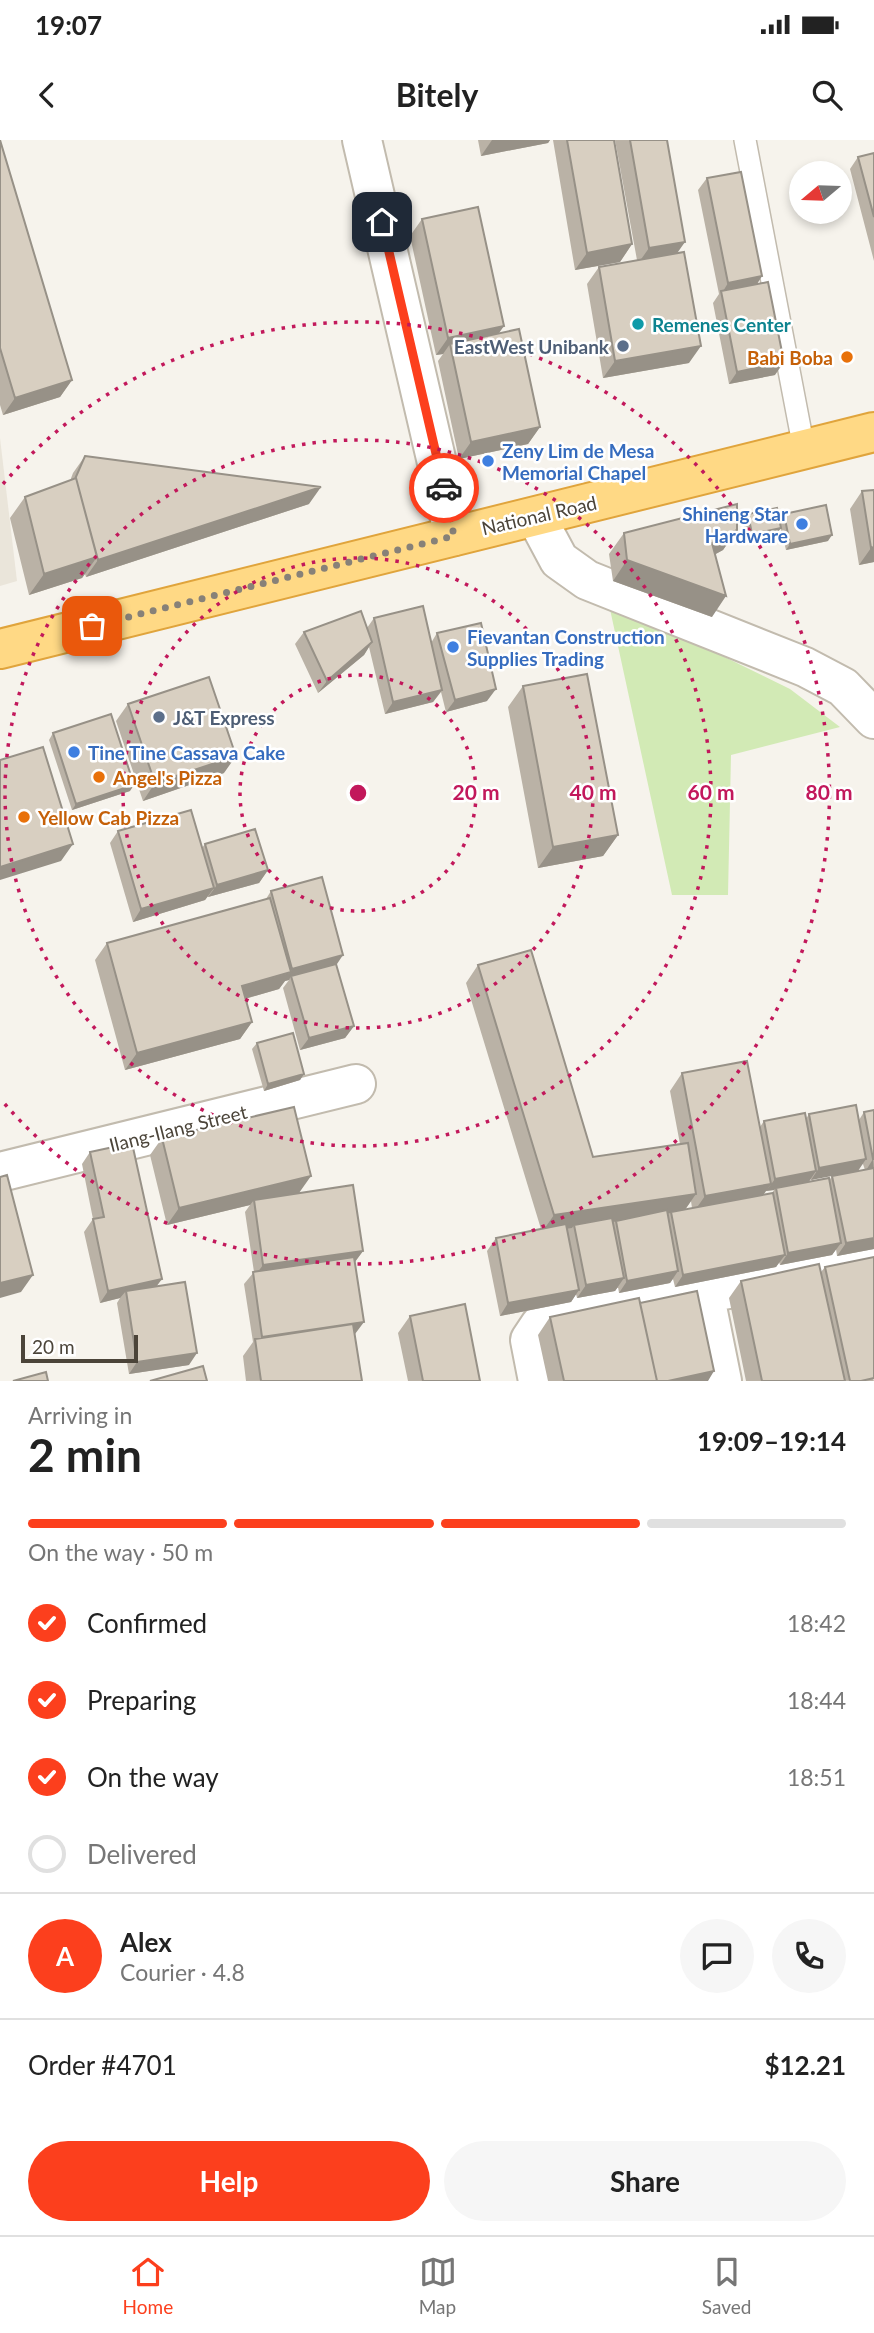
<!DOCTYPE html>
<meta charset="utf-8">
<style>
:root{--surface:#fff;--page:#f6f6f6;--text:#222;--muted:#767676;--line:#e0e0e0;--accent:#fc3f1d}
body{margin:0;font-family:Lato,sans-serif;background:var(--page);color:var(--text);height:100vh;display:flex;flex-direction:column;font-size:26px;white-space:nowrap}
*{box-sizing:border-box;margin:0}
p{font-size:23px;color:var(--muted)}
.icon{flex:none;width:38px;height:38px;fill:none;stroke:currentColor;stroke-width:2;stroke-linecap:round;stroke-linejoin:round}
.map{position:relative;height:1241px;overflow:hidden}
.details{display:flex;flex-direction:column;background:var(--surface);flex:1}
.details>*{flex:none}
.needle{width:46px;rotate:251deg}
.controls{position:absolute;left:789px;top:21px;display:grid;gap:14px}
.controls a{display:grid;place-items:center;width:63px;height:63px;border-radius:50%;background:var(--surface);box-shadow:0 4px 10px #0003;font-size:35px}
.scale{position:absolute;left:21px;bottom:18px;width:117px;box-sizing:border-box;padding-left:7px;border:4px solid #4b4439;border-top:0;font-size:19px;line-height:24px;white-space:nowrap;color:#4b4439;-webkit-text-stroke:5px #fff;paint-order:stroke}
.pin{position:absolute;display:grid;place-items:center;width:60px;height:60px;color:#fff;margin:-30px;border-radius:14px;box-shadow:0 4px 10px #0006}
.courier{position:absolute;display:grid;place-items:center;width:70px;height:70px;margin:-35px;border:5px solid #fc3f1d;border-radius:50%;background:#fff;color:#222;box-shadow:0 2px 9px #0007}
.summary em{font-style:normal;font-weight:700}
.summary div{display:flex;flex-direction:column-reverse}
.summary{display:flex;align-items:center;justify-content:space-between;height:119px;padding:0 28px}
h1{font-size:46px;font-weight:700;line-height:52px}
.bar{display:grid;grid-template-columns:repeat(4,1fr);gap:10px 7px;align-content:center;height:84px;padding:0 28px}
.bar i{height:9px;border-radius:5px;background:var(--line)}
.bar .active{background:var(--accent)}
.bar p{grid-column:span 4}
.line{display:flex;align-items:center;gap:18px;padding:0 28px;border-top:2px solid var(--line)}
.line div{flex:1}
.round{display:grid;place-items:center;flex:none;width:74px;height:74px;border-radius:37px;background:var(--page)}
ol{padding:0 28px;list-style:none}
li{display:flex;align-items:center;gap:21px;height:77px}
li p{margin-inline-start:auto}
li .icon{padding:7px;border-radius:50%;background:var(--accent);color:#fff;stroke-width:4}
li:last-child{color:var(--muted)}
li i{width:38px;height:38px;border:4px solid var(--line);border-radius:50%}
.cta{display:flex;gap:14px;margin-top:auto;padding:14px 28px}
.cta a{flex:1;height:80px;border-radius:42px;background:var(--accent);color:#fff;font-size:28px;font-weight:700;line-height:80px;text-align:center}
.cta a+a{background:var(--page);color:var(--text)}
.status{display:flex;justify-content:space-between;align-items:center;height:49px;padding:0 35px;background:var(--surface);direction:ltr}
.status svg{height:19px;fill:currentColor}
header{display:flex;justify-content:space-between;align-items:center;height:91px;padding:0 28px;background:var(--surface);font-size:32px;font-weight:700}
.menu{display:flex;justify-content:space-around;align-items:center;height:98px;border-top:2px solid var(--line);background:var(--surface);font-size:19px;color:var(--muted)}
.menu a{display:grid;justify-items:center;gap:4px}
.menu .active{color:var(--accent)}
.map>svg:first-child{display:block}
</style>
<div class="status"><b>19:07</b><svg viewBox="0 0 49 12"><path d="M0 12V9h3v3zM5 12V6h3v6zM10 12V3h3v9zM15 12V0h3v12zM26 1h20v11H26zM47 4h2v5h-2z"/></svg></div>
<header><svg class="icon" aria-label="back" viewBox="0 0 24 24"><path d="M15 5l-7 7 7 7"/></svg>Bitely<svg class="icon" aria-label="search" viewBox="0 0 24 24"><circle cx="10" cy="10" r="6"/><path d="M15 15l6 6"/></svg></header>
<div class="map">
<svg width="874" height="1241" viewBox="0 0 874 1241">
<rect width="100%" height="100%" fill="#f6f3ec"/>
<!-- residential -->
<path fill="#eae5da" d="M0,298L17,441L0,446Z"/>
<!-- green -->
<path fill="#d2eab5" d="M608,460L790,549L840,587L731,615L728,755H672Z"/>
<g fill="none" stroke-linecap="round" stroke-linejoin="round">
<!-- service casing -->
<g stroke="#c2bbae" stroke-width="24">
<path id="service" d="M745,0L804,309"/>
</g>
<!-- minor casing -->
<g stroke="#c2bbae" stroke-width="42">
<path id="minor" d="M362,0L454,396
M536,377L559,420L587,440L805,527L843,547L874,579
M0,1032L356,944
M704,1152L722,1241
M538,1241L530,1200L540,1185L552,1178L772,1142L874,1120"/>
</g>
<!-- trunk casing -->
<g stroke="#e0a43c" stroke-width="42">
<path id="trunk" d="M0,509L874,292"/>
</g>
<!-- service -->
<use href="#service" stroke="#fff" stroke-width="21"/>
<!-- minor -->
<use href="#minor" stroke="#fff" stroke-width="38"/>
<!-- trunk -->
<use href="#trunk" stroke="#ffd985" stroke-width="38"/>
</g>
<!-- wall -->
<path fill="#bab2a6" fill-rule="evenodd" d="M0,0L72,240L60,257L3,275L0,265Z
M478,0H550L548,3L481,16Z
M553,0H614L632,104L620,122L575,130Z
M615,0H667L677,113L689,223L603,238L587,144L599,127L637,120Z
M874,13V121L850,29L858,17Z
M707,38L757,144L775,235L729,244L713,163L719,154L698,50Z
M422,79L498,193L540,287L528,304L459,319L438,221L443,214L436,215L410,96Z
M85,316L309,364L86,437L85,434L82,438L29,455L10,378L25,357L70,341L73,333Z
M862,351L874,422L859,425L850,369Z
M748,374L779,380L784,374L828,401L786,410L780,386L781,388L776,394L747,400L743,381Z
M737,390L723,410L715,414L712,477L613,441L609,414L624,393Z
M374,478L431,503L437,493L487,561L446,572L441,552L433,562L385,574L369,507L364,515L318,553L295,504L304,492L367,488Z
M523,546L618,695L603,716L538,728L508,567Z
M128,564L224,633L143,661L116,581Z
M53,593L130,651L72,670L49,600Z
M118,691L202,708L205,704L268,730L259,743L208,757V756L205,760L133,782L110,703Z
M271,751L336,824L354,886L345,898L300,910L283,848L289,840L285,841L279,849L245,859L252,882L240,899L125,930L95,820L107,803L266,759Z
M478,825L593,1017L680,1004L670,951L682,933L760,987L764,981L806,979L809,974L859,980L864,972L874,970V1109L837,1116L836,1109L832,1115L780,1125L779,1122L776,1127L675,1147L673,1139L670,1143L619,1153L618,1147L615,1151L577,1158L576,1154L571,1162L500,1176L487,1111L496,1098L541,1089L466,843ZM863,1024L865,1030L832,1036L829,1041H809L811,1039V1040ZM766,1050V1051L774,1050L772,1053L763,1055ZM691,1061L692,1068L685,1070Z
M257,903L304,934L300,940L264,951L252,909Z
M162,998L299,1053L363,1111L355,1122V1194L362,1241H246L243,1216L253,1202L244,1144L254,1132L245,1072L250,1065L167,1085L150,1015Z
M90,1012L157,1146L189,1225L129,1234L117,1163L120,1158L100,1163L84,1092L93,1079L82,1024Z
M825,1127L874,1241H746L729,1158L741,1141L821,1132Z
M640,1163L708,1241H548L538,1195L550,1177Z
M410,1176L480,1241H408L398,1193Z"/>
<!-- shaded-wall -->
<path fill="#979187" d="M492,0H550L548,3L481,16Z
M685,102L673,119L637,125L649,108Z
M632,104L620,122L575,130L587,113Z
M762,136L754,149L722,153L728,143Z
M504,186L492,203L450,204L443,214L436,215L448,198Z
M701,206L689,223L603,238L615,221Z
M784,222L775,235L729,244L737,232Z
M72,240L60,257L3,275L15,258Z
M540,287L528,304L459,319L471,302Z
M321,347L309,364L86,437L98,420Z
M781,388L776,394L747,400L752,394Z
M737,390L723,410L698,424L712,403Z
M832,395L828,401L786,410L790,404Z
M874,407V422L859,425L871,408Z
M97,417L82,438L29,455L44,434Z
M627,420L726,456L712,477L613,441Z
M372,502L364,515L318,553L327,541Z
M496,549L487,561L446,572L455,560Z
M442,550L433,562L385,574L393,562Z
M236,616L224,633L143,661L155,643Z
M134,645L130,651L72,670L76,664Z
M618,695L603,716L538,728L553,707Z
M73,704L61,721L0,740V727Z
M268,730L259,743L208,757L217,745Z
M214,748L205,760L133,782L141,769Z
M343,815L335,827L291,836L289,840L285,841L279,849L230,863L242,846L290,833L292,829Z
M252,882L240,899L125,930L137,913Z
M354,886L345,898L300,910L309,898Z
M304,934L300,940L264,951L268,944Z
M866,1019L858,1031L811,1040L819,1028Z
M873,1019L874,1030L865,1032Z
M816,1031L808,1043L776,1048L774,1050L766,1051L775,1039Z
M311,1036L299,1053L254,1060L250,1065L167,1085L179,1068Z
M771,1044L759,1061L693,1073L705,1056Z
M696,1054L684,1071L574,1088V1085L572,1088L542,1092L554,1075Z
M874,1098V1109L837,1116L846,1103Z
M841,1103L832,1115L780,1125L788,1113Z
M363,1111L354,1123L254,1137L263,1125Z
M785,1115L776,1127L675,1147L683,1135Z
M678,1131L670,1143L619,1153L627,1141Z
M33,1135L21,1152L0,1158V1143Z
M624,1138L615,1151L577,1158L586,1145Z
M162,1139L153,1151H126L120,1158L100,1163L108,1151Z
M579,1150L571,1162L500,1176L508,1163Z
M364,1182L355,1194L256,1209L262,1197Z
M197,1213L189,1225L129,1234L137,1222Z
M714,1231L708,1241H668Z"/>
<!-- building -->
<path fill="#d8cfc1" stroke="#979187" stroke-width="2" d="M0,0L72,240L15,258L0,208Z
M567,0H614L632,104L587,113Z
M630,0H667L685,102L649,108Z
M874,13V77L858,17Z
M741,32L762,136L728,143L707,38Z
M478,67L504,186L448,198L422,79Z
M684,112L701,206L615,221L599,127Z
M768,142L784,222L737,232L721,151Z
M519,189L540,287L471,302L450,204Z
M85,316L321,347L98,420L76,338L75,339Z
M76,338L97,417L44,434L25,357Z
M874,350V407L871,408L862,351Z
M737,364V390L712,403L726,456L627,420L624,393Z
M826,365L832,395L790,404L784,374Z
M777,368L781,388L752,394L748,374Z
M423,466L442,550L393,562L374,478Z
M361,471L372,502L327,541L304,492Z
M481,483L496,549L455,560L437,493Z
M587,534L618,695L553,707L523,546Z
M209,537L236,616L155,643L128,564Z
M111,574L134,645L76,664L53,593Z
M43,607L73,704L0,727V620Z
M191,670L214,748L141,769L118,691Z
M255,689L268,730L217,745L205,704Z
M322,737L343,815L292,829L271,751Z
M270,758L291,832L242,846L252,882L137,913L107,803Z
M531,810L593,1017L688,1003L696,1054L554,1075L478,825Z
M336,824L354,886L309,898L291,836Z
M293,893L304,934L268,944L257,903Z
M747,921L771,1044L705,1056L682,933Z
M856,965L866,1019L819,1028L809,974Z
M294,967L311,1036L179,1068L162,998Z
M874,970V1019H873L864,972Z
M805,973L816,1031L775,1039L764,981Z
M132,1003L162,1139L108,1151L93,1079L104,1077L90,1012Z
M874,1028V1098L846,1103L832,1036Z
M7,1035L33,1135L0,1143V1037Z
M829,1038L841,1103L788,1113L776,1048Z
M353,1045L363,1111L263,1125L254,1060Z
M773,1053L785,1115L683,1135L671,1072Z
M667,1070L678,1131L627,1141L616,1081Z
M612,1078L624,1138L586,1145L574,1085Z
M566,1084L579,1150L508,1163L496,1098Z
M354,1117L364,1182L262,1197L253,1132Z
M874,1117V1238L861,1241H850L825,1127Z
M819,1124L845,1241H762L741,1141Z
M185,1142L197,1213L137,1222L126,1151Z
M697,1151L714,1231L668,1241H657L640,1163Z
M639,1158L657,1241H564L550,1177Z
M465,1164L480,1241H423L410,1176Z
M353,1184L362,1241H261L255,1199Z
M203,1226L207,1241H150Z
M46,1232L48,1241H13Z"/>
<g fill="none" stroke-linecap="round" stroke-linejoin="round">
<!-- done -->
<path stroke="#878178" stroke-width="7" stroke-dasharray="0 12.6" d="M92,486L454,396L444,348"/>
<!-- route -->
<path stroke="#fc3f1d" stroke-width="9" d="M382,82L444,348"/>
</g>
<!-- distance rings -->
<g fill="none" stroke="#c2185b" stroke-width="3.5" stroke-dasharray="3.5 7">
<circle cx="358" cy="653" r="118"/>
<circle cx="358" cy="653" r="235"/>
<circle cx="358" cy="653" r="353"/>
<path d="M3 344A471 471 0 1 1 3 962"/>
</g>
<!-- markers -->
<circle fill="#0f9aa8" stroke="#fff" stroke-width="2.5" cx="638" cy="184" r="7"/>
<g fill="#5c6f8a" stroke="#fff" stroke-width="2.5">
<circle cx="623" cy="206" r="7"/>
<circle cx="159" cy="577" r="7"/>
</g>
<g fill="#e8710a" stroke="#fff" stroke-width="2.5">
<circle cx="847" cy="217" r="7"/>
<circle cx="99" cy="637" r="7"/>
<circle cx="24" cy="677" r="7"/>
</g>
<g fill="#3f7fe0" stroke="#fff" stroke-width="2.5">
<circle cx="488" cy="321" r="7"/>
<circle cx="802" cy="384" r="7"/>
<circle cx="453" cy="507" r="7"/>
<circle cx="74" cy="612" r="7"/>
</g>
<g text-anchor="middle" dominant-baseline="central" stroke-width="5" stroke-linejoin="round" paint-order="stroke">
<!-- culture labels -->
<g font-size="19" font-weight="bold" fill="#0d838f" stroke="#fff" text-anchor="start">
<text x="652" y="184">Remenes Center</text>
</g>
<!-- service labels -->
<g font-size="19" font-weight="bold" fill="#4e5e75" stroke="#fff" text-anchor="end">
<text x="609" y="206">EastWest Unibank</text>
<text x="173" y="577" text-anchor="start">J&amp;T Express</text>
</g>
<!-- food labels -->
<g font-size="19" font-weight="bold" fill="#c56008" stroke="#fff" text-anchor="start">
<text x="833" y="217" text-anchor="end">Babi Boba</text>
<text x="113" y="637">Angel's Pizza</text>
<text x="38" y="677">Yellow Cab Pizza</text>
</g>
<!-- shop labels -->
<g font-size="19" font-weight="bold" fill="#366cbe" stroke="#fff" text-anchor="start">
<text x="502" y="310">Zeny Lim de Mesa<tspan x="502" dy="22">Memorial Chapel</tspan></text>
<text x="788" y="373" text-anchor="end">Shineng Star<tspan x="788" dy="22">Hardware</tspan></text>
<text x="467" y="496">Fievantan Construction<tspan x="467" dy="22">Supplies Trading</tspan></text>
<text x="88" y="612">Tine Tine Cassava Cake</text>
</g>
<!-- street labels -->
<g font-size="19" fill="#4b4439" stroke="#fff">
<text transform="translate(539 375) rotate(-13)">National Road</text>
<text transform="translate(178 988) rotate(-14)">Ilang-Ilang Street</text>
</g>
</g>
<circle cx="358" cy="653" r="10" fill="#c2185b" stroke="#fff" stroke-width="3.5"/>
<g font-size="21" text-anchor="middle" font-weight="bold" fill="#c2185b" stroke="#fff" stroke-width="5" stroke-linejoin="round" paint-order="stroke">
<text x="476" y="660">20 m</text>
<text x="593" y="660">40 m</text>
<text x="711" y="660">60 m</text>
<text x="829" y="660">80 m</text>
</g>
</svg>
<div class="controls">
<a><svg class="needle" viewBox="-14 -14 28 28"><path d="M0-13l5 13h-10z" fill="#e53935"/><path d="M0 13l5-13h-10z" fill="#767676"/></svg></a>
</div>
<div class="scale">20 m</div>
<div class="pin" style="left:92px;top:486px;background:#ea580c"><svg class="icon" aria-label="bag" viewBox="0 0 24 24"><path d="M5 8h14l-1 12H6zM9 8a3 3 0 0 1 6 0"/></svg></div>
<div class="pin" style="left:382px;top:82px;background:#1f2937"><svg class="icon" aria-label="home" viewBox="0 0 24 24"><path d="M3 11l9-7 9 7M6 9v11h12V9"/></svg></div>
<div class="courier" style="left:444px;top:348px"><svg class="icon" aria-label="car" viewBox="0 0 24 24"><path d="M5 17H2v-5l4-1 3-4h7l3 4 3 1v5h-3M9 17h6M6 11h13"/><circle cx="7" cy="17" r="2"/><circle cx="17" cy="17" r="2"/></svg></div>
</div>
<section class="details">
<div class="summary"><div><h1>2 min</h1><p>Arriving in</p></div><em>19:09–19:14</em></div>
<div class="bar"><i class="active"></i><i class="active"></i><i class="active"></i><i></i><p>On the way · 50 m</p></div>
<ol>
<li><svg class="icon" aria-label="check" viewBox="0 0 24 24"><path d="M5 12l5 5 9-10"/></svg>Confirmed<p>18:42</p></li>
<li><svg class="icon" aria-label="check" viewBox="0 0 24 24"><path d="M5 12l5 5 9-10"/></svg>Preparing<p>18:44</p></li>
<li><svg class="icon" aria-label="check" viewBox="0 0 24 24"><path d="M5 12l5 5 9-10"/></svg>On the way<p>18:51</p></li>
<li><i></i>Delivered</li>
</ol>
<div class="line" style="height:126px"><b class="round" style="background:var(--accent);color:#fff">A</b><div><b>Alex</b><p>Courier · 4.8</p></div><a class="round"><svg class="icon" aria-label="chat" viewBox="0 0 24 24"><path d="M4 5h16v11H9l-5 4z"/></svg></a><a class="round"><svg class="icon" aria-label="phone" viewBox="0 0 24 24"><path d="M5 4h4l2 5-3 2q2 4 5 5l2-3 5 2v4C11 20 4 13 5 4z"/></svg></a></div>
<div class="line" style="height:91px"><div>Order #4701</div><b>$12.21</b></div>
<div class="cta"><a>Help</a><a>Share</a></div>
</section>
<nav class="menu">
<a class="active"><svg class="icon" aria-label="home" viewBox="0 0 24 24"><path d="M3 11l9-7 9 7M6 9v11h12V9"/></svg>Home</a>
<a><svg class="icon" aria-label="map" viewBox="0 0 24 24"><path d="M3 6l6-2 6 2 6-2v14l-6 2-6-2-6 2zM9 4v14M15 6v14"/></svg>Map</a>
<a><svg class="icon" aria-label="saved" viewBox="0 0 24 24"><path d="M7 4h10v16l-5-4-5 4z"/></svg>Saved</a>
</nav>
